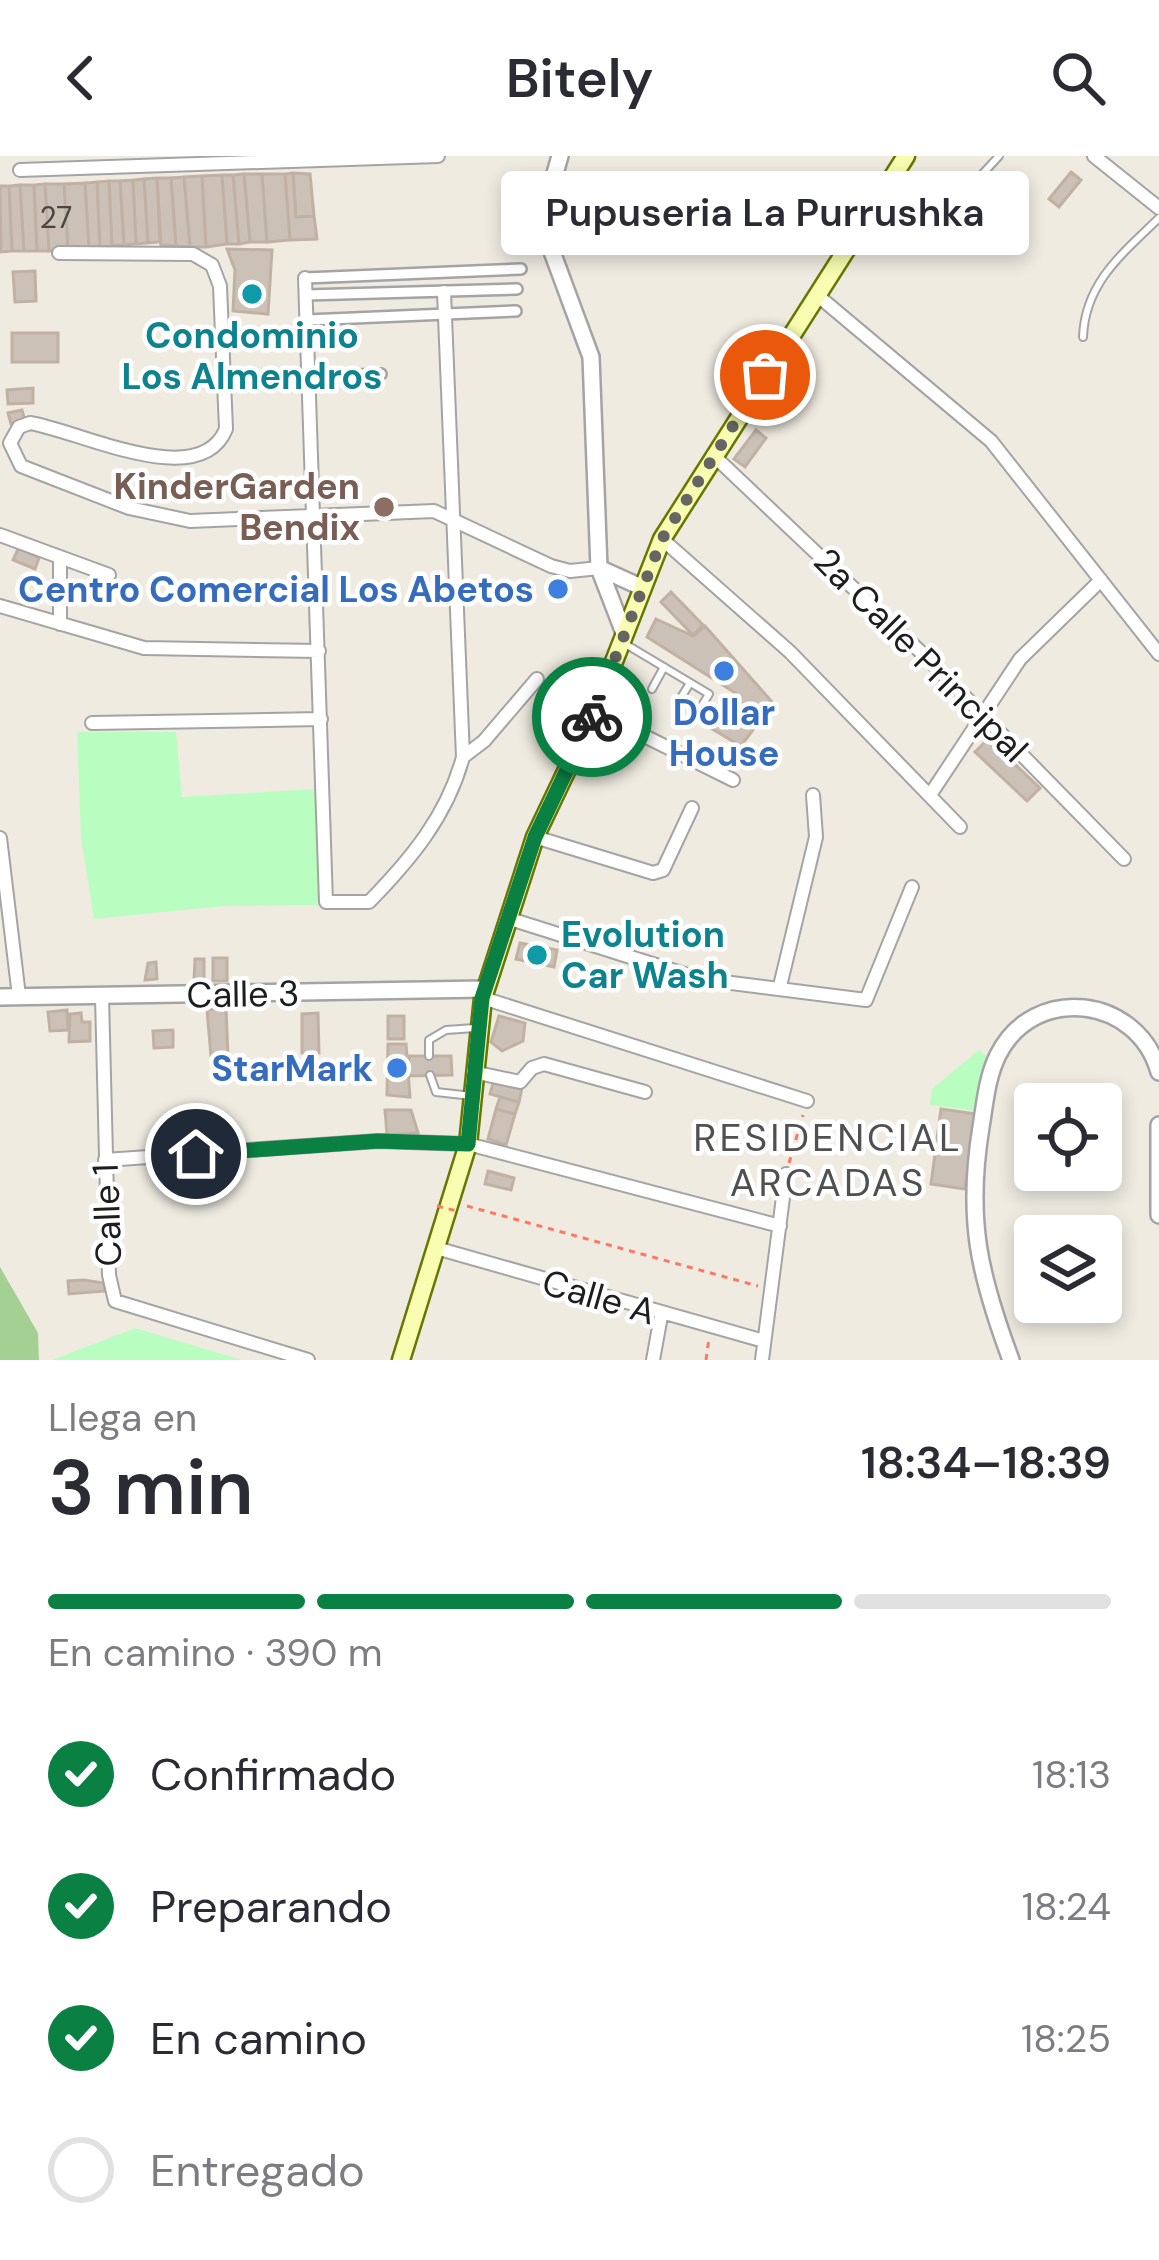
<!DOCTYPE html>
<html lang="es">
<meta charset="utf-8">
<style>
:root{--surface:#fff;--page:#f7f7f7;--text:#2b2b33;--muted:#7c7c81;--line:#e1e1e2;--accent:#0b8043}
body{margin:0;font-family:"DM Sans",sans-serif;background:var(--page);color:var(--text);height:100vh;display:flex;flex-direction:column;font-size:45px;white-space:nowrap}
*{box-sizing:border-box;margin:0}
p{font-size:39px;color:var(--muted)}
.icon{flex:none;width:66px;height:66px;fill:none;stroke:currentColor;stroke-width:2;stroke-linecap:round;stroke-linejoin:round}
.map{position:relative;height:1204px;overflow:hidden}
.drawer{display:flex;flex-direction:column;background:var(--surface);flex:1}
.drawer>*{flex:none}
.controls{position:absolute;left:1014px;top:927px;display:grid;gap:24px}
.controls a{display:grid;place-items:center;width:108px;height:108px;border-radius:12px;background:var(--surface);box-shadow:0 6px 18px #0003;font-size:60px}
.pin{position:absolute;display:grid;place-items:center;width:102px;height:102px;color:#fff;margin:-51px;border:6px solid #fff;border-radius:50%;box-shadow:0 3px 12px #0007}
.courier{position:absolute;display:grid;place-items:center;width:120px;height:120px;margin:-60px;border:9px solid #0b8043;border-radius:50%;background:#fff;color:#222;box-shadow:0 3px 15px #0007}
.bubble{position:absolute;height:84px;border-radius:12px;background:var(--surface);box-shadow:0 6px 18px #0003;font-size:39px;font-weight:600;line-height:84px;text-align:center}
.head em{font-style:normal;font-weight:600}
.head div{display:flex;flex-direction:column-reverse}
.head{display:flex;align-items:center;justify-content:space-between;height:204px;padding:0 48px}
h1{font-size:78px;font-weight:600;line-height:90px}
.bar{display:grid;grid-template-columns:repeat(4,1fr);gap:18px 12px;align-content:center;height:144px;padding:0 48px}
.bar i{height:15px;border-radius:9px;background:var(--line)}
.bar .on{background:var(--accent)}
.bar p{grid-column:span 4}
ol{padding:0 48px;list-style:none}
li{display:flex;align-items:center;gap:36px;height:132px}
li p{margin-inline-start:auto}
li .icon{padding:12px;border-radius:50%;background:var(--accent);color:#fff;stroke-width:4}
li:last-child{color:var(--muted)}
li i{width:66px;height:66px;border:6px solid var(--line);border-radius:50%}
header{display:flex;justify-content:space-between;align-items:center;height:156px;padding:0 48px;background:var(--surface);font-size:54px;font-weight:600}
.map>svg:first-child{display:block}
</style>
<header><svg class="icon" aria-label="back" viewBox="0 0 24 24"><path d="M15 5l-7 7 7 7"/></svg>Bitely<svg class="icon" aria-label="search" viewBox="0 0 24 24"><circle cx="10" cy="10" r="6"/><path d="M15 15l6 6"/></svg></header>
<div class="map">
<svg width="1159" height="1204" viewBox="0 0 1159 1204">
<rect width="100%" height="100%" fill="#efebe1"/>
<!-- forest -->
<path fill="#a4d193" d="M0,1111L38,1177L39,1204H0Z"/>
<!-- park -->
<path fill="#bafdc1" d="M77,576H176L182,641L315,633L321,749L224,750L94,763L81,682Z
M979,894L993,906L975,955L930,949L932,933Z
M135,1172L242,1204H52Z"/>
<!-- building -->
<path fill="#cbc1b7" stroke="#c1b1a3" stroke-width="3" d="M1071,16L1081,24L1059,51L1049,43Z
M293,17L296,61L314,60L317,83L290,84L285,18Z
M293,17L310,18L314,60L296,61Z
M244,18L250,86L239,88L233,19Z
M244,18H262L267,86H250Z
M262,18H285L290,84L267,86Z
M222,19L227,88L206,91L202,20Z
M222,19H233L239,88H227Z
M202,20L206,91H190L184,21Z
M184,21L190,91L176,90L171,22Z
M157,22L160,86L148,87L144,23Z
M157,22H171L176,90L161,89Z
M144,23L148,87L136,88L133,24Z
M133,24L136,88L124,89L120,25Z
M109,25L112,90L100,92L97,26Z
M109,25H120L124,89L112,90Z
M97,26L100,92H89L85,27Z
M85,27L89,92L68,93L64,28Z
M45,28H64L68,93L49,95Z
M45,28L49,95H37L34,29Z
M20,29H34L37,95H24Z
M20,29L24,95H12L9,30Z
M0,30H9L12,95L1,96Z
M227,93L272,94L268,158L233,155L235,114Z
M35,115L36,145L15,146L13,116Z
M12,177H58V206H12Z
M33,232V247L8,248L7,234Z
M22,254L25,265L11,268L8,257Z
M756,274L766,282L745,311L734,303Z
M19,391L39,402L35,413L13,404Z
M671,436L703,469L693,479L661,446Z
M656,463L693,480L705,470L773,547L741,590L709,571L737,538L647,481Z
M988,583L1040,632L1027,645L975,596Z
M520,787L557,794L554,811L516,803Z
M213,802H227V825H213Z
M195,803H204V825H194Z
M156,806L157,823L145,824L148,807Z
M226,851L228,901L211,900L207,854Z
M67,854L68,874L50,875L48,856Z
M81,857L82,866H90V885L69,886L70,858Z
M318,857L319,897H302V858Z
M388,860H404V883H388Z
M499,860L525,867L523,885L502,895L491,886Z
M173,874V891L154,892L153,875Z
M388,888H406L410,941L387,939Z
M409,900H451L452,919L409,920Z
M494,924L522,932L519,946L490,938Z
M500,941L519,946L515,958L496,953Z
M496,953L515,958L506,989L488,983Z
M941,953L976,958L965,1033L931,1028Z
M385,954H411L418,977L387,979Z
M488,1015L514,1022L511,1034L485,1028Z
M84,1124L104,1127L105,1135L69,1138L68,1125Z"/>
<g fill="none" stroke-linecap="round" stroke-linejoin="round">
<!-- service casing -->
<g stroke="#a4a4a4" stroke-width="10">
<path id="service" d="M965,37L999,0
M1083,181C1085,127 1122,98 1159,62
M622,486L709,538L698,556
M652,533L664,511
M677,548L690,527
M429,900V884L446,874L475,872
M430,919L436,936L472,940"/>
</g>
<!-- pedestrian casing -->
<g stroke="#a4a4a4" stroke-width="14">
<path id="pedestrian" d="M305,122L521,113
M306,139L517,133
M307,164L516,155
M310,221L381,218"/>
</g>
<!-- minor casing -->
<g stroke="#a4a4a4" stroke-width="16">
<path id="minor" d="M1094,0L1159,52
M20,14L438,0
M545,87L656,86
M59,97L193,98L212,109L220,130L226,273C200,337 80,275 30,267L19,271L10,287L21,310L129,352L190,365L434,355L551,410L570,415L599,412
M305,122L326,746H369C411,703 447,660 463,601L444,136
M817,139L991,285L1159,498
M713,299L926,501L1124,703
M0,379L109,419
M662,383L790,496L960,671
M60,402V468
M0,450L144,492L319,495
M594,555L733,624
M92,567L321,563
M463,601L484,585L537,523
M932,636L1020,503L1101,424
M535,681L653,717L663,714L692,652
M0,682L19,840
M507,762L700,823L866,844L912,731
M780,830L816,681L813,639
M102,841L109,1119L115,1145L308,1204
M483,842L807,945
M473,916L520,926L532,912L544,908L645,936
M105,1004L378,985L468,988L780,1070
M436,1092L764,1185
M653,1204L661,1160
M762,1204L786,1018"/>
</g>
<!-- tertiary casing -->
<g stroke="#a4a4a4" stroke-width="20">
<path id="tertiary" d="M560,0L541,66L591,201L599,412L624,477
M599,412L641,431
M0,841L485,833
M1159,969V1059
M1011,1204C979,1118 966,1063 981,971C985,947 987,921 998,899C1034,827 1138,840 1159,916"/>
</g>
<!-- secondary casing -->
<g stroke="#677700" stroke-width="21">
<path id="secondary" d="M401,1204L468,988L483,842L535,681L593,559L662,383L906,0"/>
</g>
<!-- path -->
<path stroke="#ff7662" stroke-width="3" stroke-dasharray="6 6" stroke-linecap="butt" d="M789,1007L803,959
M467,1050L758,1130
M706,1204L709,1182"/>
<!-- service -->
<use href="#service" stroke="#fff" stroke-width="6"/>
<!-- pedestrian -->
<use href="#pedestrian" stroke="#fff" stroke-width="9"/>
<!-- minor -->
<use href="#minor" stroke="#fff" stroke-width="12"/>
<!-- tertiary -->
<use href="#tertiary" stroke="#fff" stroke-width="15"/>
<!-- secondary -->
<use href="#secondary" stroke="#f8fdb1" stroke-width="16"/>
<!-- path-bridge -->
<path stroke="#ff7662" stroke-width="3" stroke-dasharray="6 6" stroke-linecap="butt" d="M437,1050L457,1055"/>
</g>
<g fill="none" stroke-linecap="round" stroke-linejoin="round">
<!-- done -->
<path stroke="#666562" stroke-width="12" stroke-dasharray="0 21.6" d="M592,561L662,383L765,219"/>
<!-- route -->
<path stroke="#0b8043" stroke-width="15" d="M196,998L378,985L468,988L482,842L535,681L592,561"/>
</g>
<!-- markers -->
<g fill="#0f9aa8" stroke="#fff" stroke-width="4.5">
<circle cx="252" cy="138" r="12"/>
<circle cx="537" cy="799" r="12"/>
</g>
<circle fill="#8d6e63" stroke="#fff" stroke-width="4.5" cx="384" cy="351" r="12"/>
<g fill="#3f7fe0" stroke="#fff" stroke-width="4.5">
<circle cx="558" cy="433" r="12"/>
<circle cx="724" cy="515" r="12"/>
<circle cx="397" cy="912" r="12"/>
</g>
<g text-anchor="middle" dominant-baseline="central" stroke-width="9" stroke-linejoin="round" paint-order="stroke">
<!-- number labels -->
<g font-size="30" fill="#484644">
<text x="56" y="61">27</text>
</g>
<!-- culture labels -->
<g font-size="36" font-weight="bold" fill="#0d838f" stroke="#fff">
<text x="252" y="179">Condominio<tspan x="252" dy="41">Los Almendros</tspan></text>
<text x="561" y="778" text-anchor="start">Evolution<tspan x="561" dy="41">Car Wash</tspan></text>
</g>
<!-- education labels -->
<g font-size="36" font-weight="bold" fill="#785e54" stroke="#fff" text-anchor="end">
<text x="360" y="330">KinderGarden<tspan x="360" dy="41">Bendix</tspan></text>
</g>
<!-- shop labels -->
<g font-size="36" font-weight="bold" fill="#366cbe" stroke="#fff" text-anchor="end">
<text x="534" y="433">Centro Comercial Los Abetos</text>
<text x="724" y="556" text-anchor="middle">Dollar<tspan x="724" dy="41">House</tspan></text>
<text x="373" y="912">StarMark</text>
</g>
<!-- street labels -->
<g font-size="36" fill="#1d1d1d" stroke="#fff">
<text transform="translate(921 499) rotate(45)">2a Calle Principal</text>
<text transform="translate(243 838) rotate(-1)">Calle 3</text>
<text transform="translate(107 1059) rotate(-92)">Calle 1</text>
<text transform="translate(599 1141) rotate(16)">Calle A</text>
</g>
<!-- neighbourhood labels -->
<g font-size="39" letter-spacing="3" fill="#505050" stroke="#fff">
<text x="828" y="981">RESIDENCIAL<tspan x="828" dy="45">ARCADAS</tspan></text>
</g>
</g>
</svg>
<div class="controls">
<a><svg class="icon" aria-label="locate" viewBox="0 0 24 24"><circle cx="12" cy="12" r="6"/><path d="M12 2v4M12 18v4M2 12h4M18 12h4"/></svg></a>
<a><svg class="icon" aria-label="layers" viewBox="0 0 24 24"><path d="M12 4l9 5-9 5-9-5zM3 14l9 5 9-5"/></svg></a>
</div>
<div class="pin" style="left:765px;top:219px;background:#ea580c"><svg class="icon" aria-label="bag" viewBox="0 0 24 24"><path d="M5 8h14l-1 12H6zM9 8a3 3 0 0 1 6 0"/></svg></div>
<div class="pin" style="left:196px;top:998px;background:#1f2937"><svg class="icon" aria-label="home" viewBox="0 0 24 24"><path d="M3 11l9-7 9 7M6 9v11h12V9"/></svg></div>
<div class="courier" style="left:592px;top:561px"><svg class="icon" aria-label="bike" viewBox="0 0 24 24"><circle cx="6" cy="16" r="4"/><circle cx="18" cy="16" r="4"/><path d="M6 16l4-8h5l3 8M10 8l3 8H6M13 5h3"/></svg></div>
<div class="bubble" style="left:501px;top:15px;width:528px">Pupuseria La Purrushka</div>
</div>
<section class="drawer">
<div class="head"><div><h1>3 min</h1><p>Llega en</p></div><em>18:34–18:39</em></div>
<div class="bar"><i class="on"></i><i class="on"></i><i class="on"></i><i></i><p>En camino · 390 m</p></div>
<ol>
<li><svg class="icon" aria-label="check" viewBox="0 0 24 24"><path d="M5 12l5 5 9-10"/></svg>Confirmado<p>18:13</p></li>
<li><svg class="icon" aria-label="check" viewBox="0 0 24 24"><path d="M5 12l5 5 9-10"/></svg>Preparando<p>18:24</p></li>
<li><svg class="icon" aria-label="check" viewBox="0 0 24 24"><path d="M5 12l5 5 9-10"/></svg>En camino<p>18:25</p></li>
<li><i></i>Entregado</li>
</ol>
</section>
